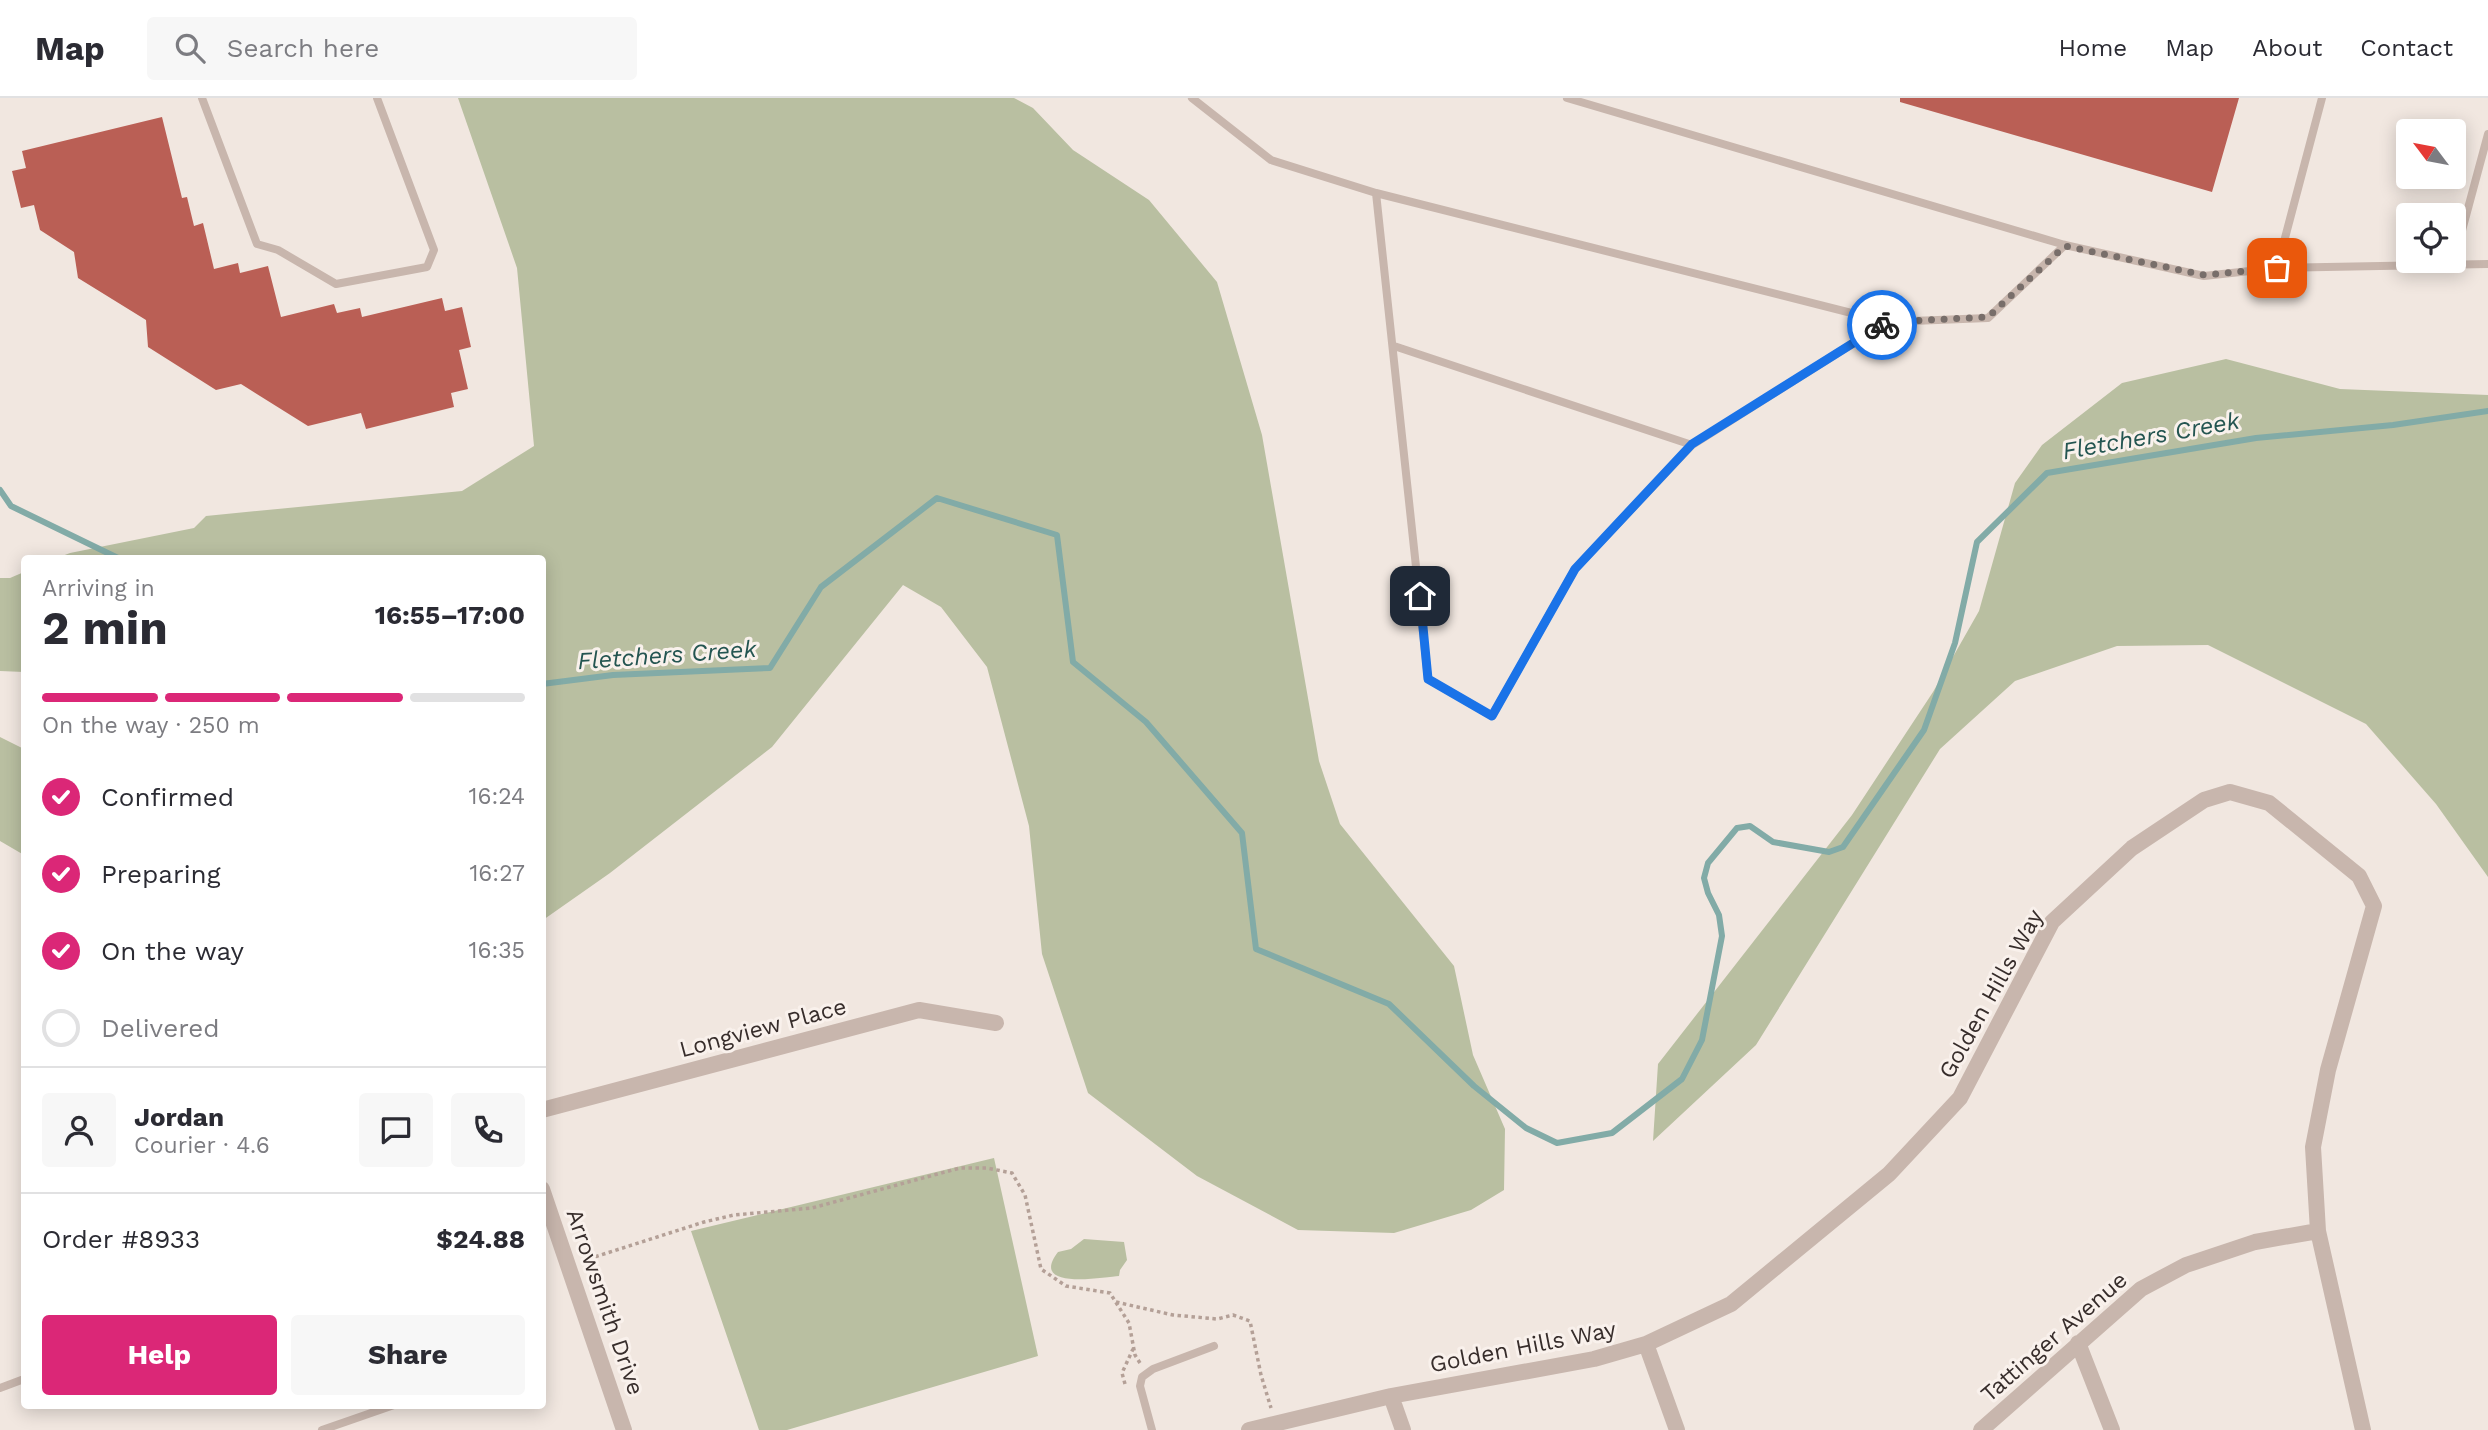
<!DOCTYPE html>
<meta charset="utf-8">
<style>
:root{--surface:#fff;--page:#f7f7f7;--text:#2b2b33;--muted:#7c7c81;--line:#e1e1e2;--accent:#db2777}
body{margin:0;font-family:"Work Sans",sans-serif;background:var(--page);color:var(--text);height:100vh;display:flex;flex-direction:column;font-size:26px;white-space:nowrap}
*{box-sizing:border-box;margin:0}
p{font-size:23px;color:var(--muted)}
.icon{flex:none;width:38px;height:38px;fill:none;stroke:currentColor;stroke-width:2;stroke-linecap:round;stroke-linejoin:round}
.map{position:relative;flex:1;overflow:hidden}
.panel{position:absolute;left:21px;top:457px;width:525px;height:854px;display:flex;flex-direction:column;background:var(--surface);border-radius:7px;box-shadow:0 4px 18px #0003}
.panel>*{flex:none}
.needle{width:46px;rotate:302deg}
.fabs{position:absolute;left:2396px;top:21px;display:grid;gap:14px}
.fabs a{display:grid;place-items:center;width:70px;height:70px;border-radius:7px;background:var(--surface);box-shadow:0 4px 18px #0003;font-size:35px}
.pin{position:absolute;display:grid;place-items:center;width:60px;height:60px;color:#fff;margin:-30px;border-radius:14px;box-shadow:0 4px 10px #0006}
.courier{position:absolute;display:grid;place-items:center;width:70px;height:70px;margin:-35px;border:5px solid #1a73e8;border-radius:50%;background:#fff;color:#222;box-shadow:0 2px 9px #0007}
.summary em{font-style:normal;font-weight:700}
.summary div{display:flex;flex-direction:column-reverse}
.summary{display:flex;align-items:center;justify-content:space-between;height:119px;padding:0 21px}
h1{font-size:46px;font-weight:700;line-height:52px}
.bar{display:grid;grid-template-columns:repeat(4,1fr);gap:10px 7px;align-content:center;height:84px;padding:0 21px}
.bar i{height:9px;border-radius:5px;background:var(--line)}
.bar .selected{background:var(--accent)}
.bar p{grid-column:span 4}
.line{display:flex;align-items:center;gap:18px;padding:0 21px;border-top:2px solid var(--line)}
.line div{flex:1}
.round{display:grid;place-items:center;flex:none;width:74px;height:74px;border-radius:7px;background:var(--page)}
ol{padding:0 21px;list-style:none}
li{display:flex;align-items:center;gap:21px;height:77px}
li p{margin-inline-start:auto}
li .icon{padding:7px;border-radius:50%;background:var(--accent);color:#fff;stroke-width:4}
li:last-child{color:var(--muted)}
li i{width:38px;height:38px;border:4px solid var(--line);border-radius:50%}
.cta{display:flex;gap:14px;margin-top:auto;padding:14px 21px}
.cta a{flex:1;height:80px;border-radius:7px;background:var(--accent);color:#fff;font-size:28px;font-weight:700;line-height:80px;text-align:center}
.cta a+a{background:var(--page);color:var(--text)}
header{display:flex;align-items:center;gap:42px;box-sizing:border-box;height:98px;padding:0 35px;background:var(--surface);border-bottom:2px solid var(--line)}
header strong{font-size:33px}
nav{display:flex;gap:38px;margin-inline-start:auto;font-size:24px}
.search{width:490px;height:63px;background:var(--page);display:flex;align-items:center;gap:18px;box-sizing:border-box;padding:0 24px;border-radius:7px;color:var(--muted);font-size:26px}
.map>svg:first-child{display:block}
</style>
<header>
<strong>Map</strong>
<div class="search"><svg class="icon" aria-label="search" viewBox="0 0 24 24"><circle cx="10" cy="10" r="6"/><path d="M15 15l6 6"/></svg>Search here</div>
<nav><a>Home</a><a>Map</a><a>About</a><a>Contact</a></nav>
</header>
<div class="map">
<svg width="2488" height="1332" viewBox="0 0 2488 1332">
<rect width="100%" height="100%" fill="#f1e7e0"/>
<!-- green -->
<path fill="#b9bfa1" d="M458,0H1014L1033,10L1073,52L1149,102L1217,184L1262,337L1319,663L1340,726L1454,868L1473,957L1505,1031L1504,1092L1471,1112L1394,1135L1298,1132L1197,1078L1088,995L1042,856L1029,728L987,569L941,509L903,487L772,649L610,775L543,822L542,460H57L70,455L194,430L206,418L462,393L534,348L517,170Z
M2226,261L2340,291L2488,297V779L2436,706L2366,626L2208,547L2117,548L2015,583L1940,651L1756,947L1653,1043L1658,966L1852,717L1933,594L1979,513L2015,385L2042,347L2122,285Z
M24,474V574L0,573V480H10Z
M0,639L24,651V757L0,743Z
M994,1060L1038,1258L787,1332H759L691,1133Z
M1084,1141L1124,1144L1127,1162L1120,1172L1119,1178C1104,1179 1028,1193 1058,1154L1071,1151Z"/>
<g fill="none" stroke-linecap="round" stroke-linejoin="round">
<!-- stream -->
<path stroke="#82aba7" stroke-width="6" d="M0,392L11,408L118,460
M542,586L613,577L770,570L821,489L937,400L1057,437L1073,564L1146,624L1242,735L1256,851L1389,906L1474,988L1526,1030L1557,1045L1612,1035L1682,981L1702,942L1722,838L1719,817L1708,795L1704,780L1708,765L1737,730L1750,728L1773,744L1829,754L1843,749L1924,632L1955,545L1977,444L2047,375L2256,340L2393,327L2488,313"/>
</g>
<!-- building -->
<path fill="#ba5f55" d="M1900,0H2239L2212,94L1900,4Z
M162,19L182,100L187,99L194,128L203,125L214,171L238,165L240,175L268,168L281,219L334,206L337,215L360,210L362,219L442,200L445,213L462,209L471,249L459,252L468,291L451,295L454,309L366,331L361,315L308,328L241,286L216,292L148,249L146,222L78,180L74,154L40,132L34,107L21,110L12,73L26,70L22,53Z"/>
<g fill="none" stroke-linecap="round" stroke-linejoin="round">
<!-- path -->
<path stroke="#b4a097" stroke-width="3.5" stroke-dasharray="3.5 3.5" stroke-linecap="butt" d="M582,1163L704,1124L734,1117L812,1110L960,1070H987L1012,1075L1025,1097L1041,1171L1066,1188L1110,1195L1129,1225L1135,1257L1140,1265
M1116,1204L1173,1217L1217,1221L1233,1217L1250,1223L1261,1277L1271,1310
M1125,1286L1122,1275L1133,1251"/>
<!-- service -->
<path stroke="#c8b6ad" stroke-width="8" d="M202,0L257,146L278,152L336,186L427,169L434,152L377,0
M1192,0L1271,62L1376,95L1887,224L1988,220L2065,147
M1567,0L2065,147L2204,178L2277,170L2322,0
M1376,95L1428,581L1492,618L1575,471L1692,347L1887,224
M2453,166L2488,36
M2277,170L2488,166
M1394,248L1692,347
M0,1290L24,1281
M322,1332L394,1307
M1152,1332L1140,1288L1142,1279L1153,1271L1214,1248"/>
<!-- minor -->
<path stroke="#c8b6ad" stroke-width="16" d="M542,1012L919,912L996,925
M542,1091L624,1332
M2078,1245L2112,1332
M1646,1246L1677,1332
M1391,1298L1403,1332
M1249,1332L1391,1298L1594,1261L1646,1246L1731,1206L1889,1076L1960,1000L2052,824L2132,750L2204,702L2230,694L2269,705L2359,778L2374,808L2328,972L2313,1049L2318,1133L2363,1332
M1981,1332L2141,1191L2186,1167L2255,1144L2318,1133"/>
</g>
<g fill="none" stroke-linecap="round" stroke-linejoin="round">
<!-- done -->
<path stroke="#786e6a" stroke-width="7" stroke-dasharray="0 12.6" d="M1882,227L1887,224L1988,219L2065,148L2204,177L2277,170"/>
<!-- route -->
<path stroke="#1a73e8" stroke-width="9" d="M1420,498L1428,581L1492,618L1575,471L1692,346L1882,227"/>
</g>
<g text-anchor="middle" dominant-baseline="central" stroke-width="6" stroke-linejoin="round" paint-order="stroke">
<!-- street labels -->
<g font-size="23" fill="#372d2b" stroke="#f9f1ec">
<text transform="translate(1991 896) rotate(-61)">Golden Hills Way</text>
<text transform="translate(763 930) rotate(-15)">Longview Place</text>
<text transform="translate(605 1204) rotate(71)">Arrowsmith Drive</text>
<text transform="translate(2054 1239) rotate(-41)">Tattinger Avenue</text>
<text transform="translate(1523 1249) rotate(-11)">Golden Hills Way</text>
</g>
<!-- water labels -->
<g font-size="24" font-style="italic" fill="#245551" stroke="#f9f1ec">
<text transform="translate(2151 338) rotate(-10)">Fletchers Creek</text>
<text transform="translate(667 557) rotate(-4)">Fletchers Creek</text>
</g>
</g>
</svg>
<div class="fabs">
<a><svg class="needle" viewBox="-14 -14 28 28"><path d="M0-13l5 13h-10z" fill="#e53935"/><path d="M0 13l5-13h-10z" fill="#7c7c81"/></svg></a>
<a><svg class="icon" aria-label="locate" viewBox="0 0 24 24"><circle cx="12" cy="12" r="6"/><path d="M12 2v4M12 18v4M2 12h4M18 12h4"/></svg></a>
</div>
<div class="pin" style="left:2277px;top:170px;background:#ea580c"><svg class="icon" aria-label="bag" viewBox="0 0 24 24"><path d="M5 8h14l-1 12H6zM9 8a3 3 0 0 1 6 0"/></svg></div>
<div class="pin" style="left:1420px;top:498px;background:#1f2937"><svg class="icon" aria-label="home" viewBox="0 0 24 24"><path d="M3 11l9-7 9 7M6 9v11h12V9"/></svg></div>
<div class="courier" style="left:1882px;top:227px"><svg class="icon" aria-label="bike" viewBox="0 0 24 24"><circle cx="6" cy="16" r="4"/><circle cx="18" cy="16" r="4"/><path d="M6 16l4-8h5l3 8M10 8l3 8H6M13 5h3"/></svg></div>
<section class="panel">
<div class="summary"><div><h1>2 min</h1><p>Arriving in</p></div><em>16:55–17:00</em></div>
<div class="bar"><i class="selected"></i><i class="selected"></i><i class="selected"></i><i></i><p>On the way · 250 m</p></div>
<ol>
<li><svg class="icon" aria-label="check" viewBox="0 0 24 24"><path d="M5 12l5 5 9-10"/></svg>Confirmed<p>16:24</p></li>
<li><svg class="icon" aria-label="check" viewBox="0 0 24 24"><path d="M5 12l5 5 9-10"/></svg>Preparing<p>16:27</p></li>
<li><svg class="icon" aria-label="check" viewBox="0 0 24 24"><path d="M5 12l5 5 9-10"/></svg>On the way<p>16:35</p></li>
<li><i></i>Delivered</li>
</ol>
<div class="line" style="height:126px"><a class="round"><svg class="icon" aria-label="person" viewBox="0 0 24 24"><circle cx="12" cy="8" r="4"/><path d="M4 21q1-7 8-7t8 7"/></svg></a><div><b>Jordan</b><p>Courier · 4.6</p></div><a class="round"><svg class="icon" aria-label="chat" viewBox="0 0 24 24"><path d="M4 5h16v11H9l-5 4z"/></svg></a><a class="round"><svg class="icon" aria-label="phone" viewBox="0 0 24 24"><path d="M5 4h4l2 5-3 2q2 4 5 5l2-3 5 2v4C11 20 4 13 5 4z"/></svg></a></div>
<div class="line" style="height:91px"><div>Order #8933</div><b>$24.88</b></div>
<div class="cta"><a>Help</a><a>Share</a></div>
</section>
</div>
